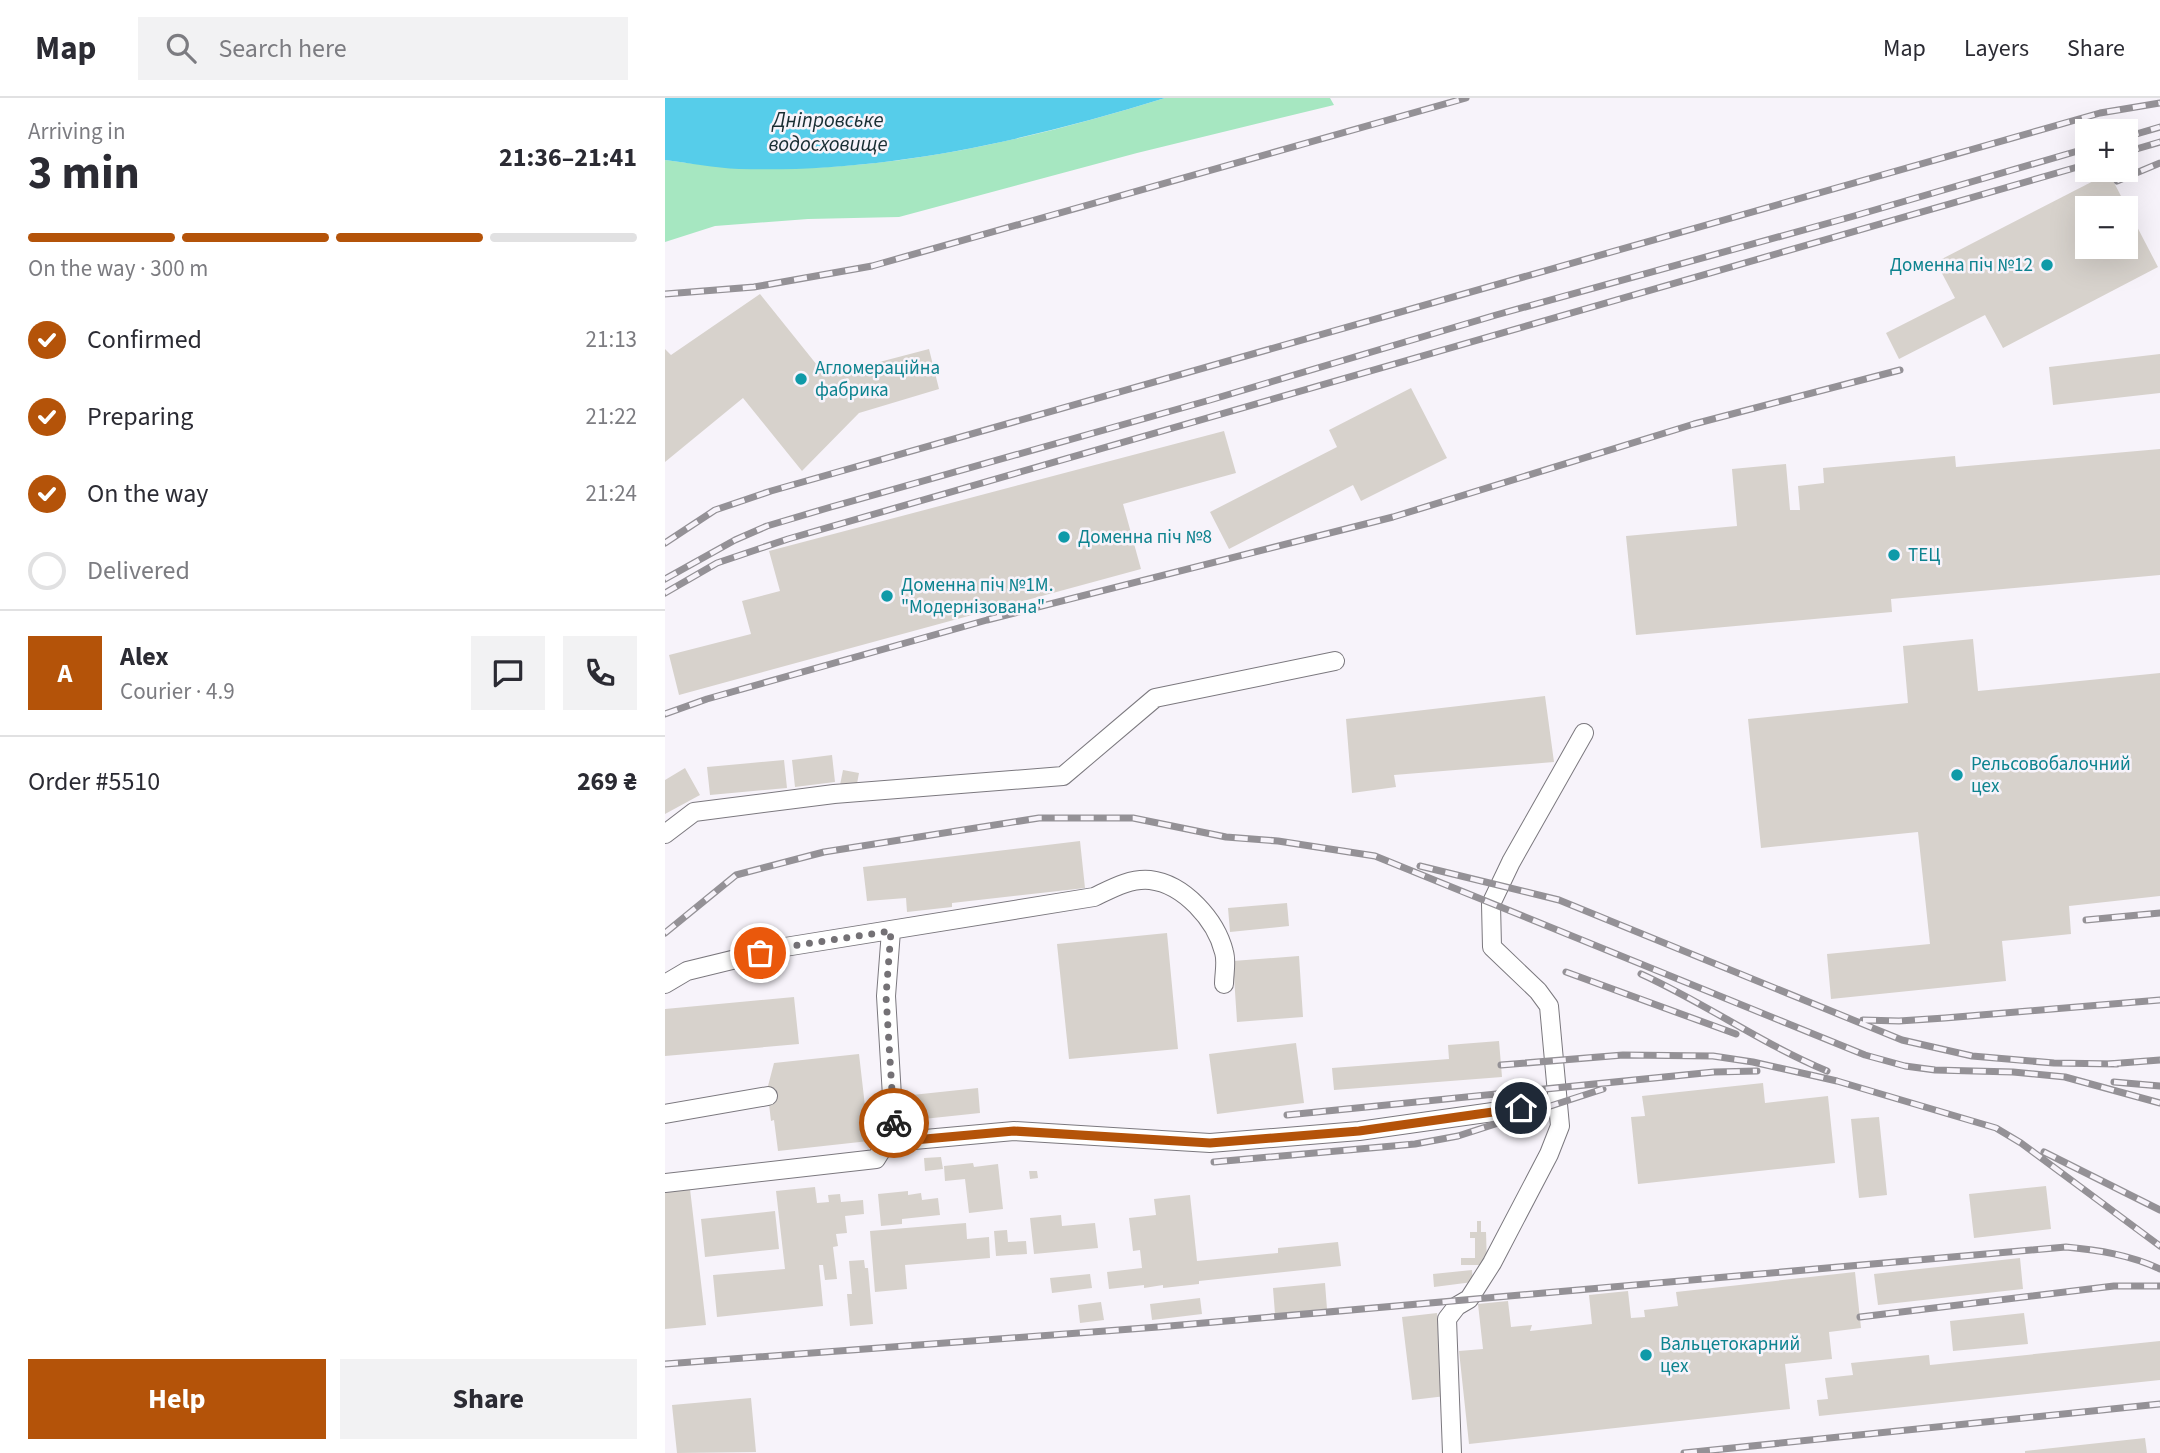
<!DOCTYPE html>
<meta charset="utf-8">
<style>
:root{--surface:#fff;--page:#f2f2f3;--text:#2b2b33;--muted:#7c7c81;--line:#e1e1e2;--accent:#b45309}
body{margin:0;font-family:"Source Sans 3",sans-serif;background:var(--page);color:var(--text);height:100vh;display:flex;flex-direction:column;font-size:26px;white-space:nowrap}
*{box-sizing:border-box;margin:0}
p{font-size:23px;color:var(--muted)}
.icon{flex:none;width:38px;height:38px;fill:none;stroke:currentColor;stroke-width:2;stroke-linecap:round;stroke-linejoin:round}
.map{position:relative;flex:1;overflow:hidden}
.side{display:flex;flex-direction:column;background:var(--surface);width:665px}
.side>*{flex:none}
.controls{position:absolute;left:1410px;top:21px;display:grid;gap:14px}
.controls a{display:grid;place-items:center;width:63px;height:63px;border-radius:0px;background:var(--surface);box-shadow:0 7px 28px #0002;font-size:35px}
.pin{position:absolute;display:grid;place-items:center;width:60px;height:60px;color:#fff;margin:-30px;border:4px solid #fff;border-radius:50%;box-shadow:0 2px 7px #0007}
.courier{position:absolute;display:grid;place-items:center;width:70px;height:70px;margin:-35px;border:5px solid #b45309;border-radius:50%;background:#fff;color:#222;box-shadow:0 2px 9px #0007}
.overview em{font-style:normal;font-weight:700}
.overview div{display:flex;flex-direction:column-reverse}
.overview{display:flex;align-items:center;justify-content:space-between;height:119px;padding:0 28px}
h1{font-size:46px;font-weight:700;line-height:52px}
.bar{display:grid;grid-template-columns:repeat(4,1fr);gap:10px 7px;align-content:center;height:84px;padding:0 28px}
.bar i{height:9px;border-radius:5px;background:var(--line)}
.bar .on{background:var(--accent)}
.bar p{grid-column:span 4}
.line{display:flex;align-items:center;gap:18px;padding:0 28px;border-top:2px solid var(--line)}
.line div{flex:1}
.round{display:grid;place-items:center;flex:none;width:74px;height:74px;border-radius:0px;background:var(--page)}
ol{padding:0 28px;list-style:none}
li{display:flex;align-items:center;gap:21px;height:77px}
li p{margin-inline-start:auto}
li .icon{padding:7px;border-radius:50%;background:var(--accent);color:#fff;stroke-width:4}
li:last-child{color:var(--muted)}
li i{width:38px;height:38px;border:4px solid var(--line);border-radius:50%}
.action{display:flex;gap:14px;margin-top:auto;padding:14px 28px}
.action a{flex:1;height:80px;border-radius:0px;background:var(--accent);color:#fff;font-size:28px;font-weight:700;line-height:80px;text-align:center}
.action a+a{background:var(--page);color:var(--text)}
header{display:flex;align-items:center;gap:42px;box-sizing:border-box;height:98px;padding:0 35px;background:var(--surface);border-bottom:2px solid var(--line)}
header strong{font-size:33px}
nav{display:flex;gap:38px;margin-inline-start:auto;font-size:24px}
.search{width:490px;height:63px;background:var(--page);display:flex;align-items:center;gap:18px;box-sizing:border-box;padding:0 24px;border-radius:0px;color:var(--muted);font-size:26px}
main{display:flex;flex:1;min-height:0}
.map>svg:first-child{display:block}
</style>
<header>
<strong>Map</strong>
<div class="search"><svg class="icon" aria-label="search" viewBox="0 0 24 24"><circle cx="10" cy="10" r="6"/><path d="M15 15l6 6"/></svg>Search here</div>
<nav><a>Map</a><a>Layers</a><a>Share</a></nav>
</header>
<main>
<section class="side">
<div class="overview"><div><h1>3 min</h1><p>Arriving in</p></div><em>21:36–21:41</em></div>
<div class="bar"><i class="on"></i><i class="on"></i><i class="on"></i><i></i><p>On the way · 300 m</p></div>
<ol>
<li><svg class="icon" aria-label="check" viewBox="0 0 24 24"><path d="M5 12l5 5 9-10"/></svg>Confirmed<p>21:13</p></li>
<li><svg class="icon" aria-label="check" viewBox="0 0 24 24"><path d="M5 12l5 5 9-10"/></svg>Preparing<p>21:22</p></li>
<li><svg class="icon" aria-label="check" viewBox="0 0 24 24"><path d="M5 12l5 5 9-10"/></svg>On the way<p>21:24</p></li>
<li><i></i>Delivered</li>
</ol>
<div class="line" style="height:126px"><b class="round" style="background:var(--accent);color:#fff">A</b><div><b>Alex</b><p>Courier · 4.9</p></div><a class="round"><svg class="icon" aria-label="chat" viewBox="0 0 24 24"><path d="M4 5h16v11H9l-5 4z"/></svg></a><a class="round"><svg class="icon" aria-label="phone" viewBox="0 0 24 24"><path d="M5 4h4l2 5-3 2q2 4 5 5l2-3 5 2v4C11 20 4 13 5 4z"/></svg></a></div>
<div class="line" style="height:91px"><div>Order #5510</div><b>269 ₴</b></div>
<div class="action"><a>Help</a><a>Share</a></div>
</section>
<div class="map">
<svg width="1495" height="1355" viewBox="0 0 1495 1355">
<rect width="100%" height="100%" fill="#f7f3fa"/>
<!-- green -->
<path fill="#a6e7c1" d="M500,0H665L669,7L472,55L234,119L143,121L50,128L0,144V62C170,88 338,50 500,0Z"/>
<!-- water -->
<path fill="#56cdea" d="M0,0H500C361,43 221,75 74,71C49,70 25,65 0,62Z"/>
<!-- building -->
<path fill="#d7d2cc" fill-rule="evenodd" d="M1444,75L1493,169L1338,250L1320,217L1234,261L1221,235L1290,200L1271,164ZM1423,110H1461V149H1423Z
M95,196L156,272H184L264,251L274,291L194,315L137,373L78,300L0,364V251L6,257Z
M1495,256V295L1388,307L1384,269Z
M746,290L782,360L696,403L688,387L564,451L545,414L672,349L664,332Z
M559,333L571,375L458,406L476,471L14,597L4,557L86,536L77,503L115,493L104,453Z
M1495,351V477L1226,501L1227,514L971,537L961,438L1072,428L1067,371L1121,366L1125,412H1135L1133,388L1159,385L1158,370L1290,358L1291,369Z
M1308,541L1313,593L1495,575V798L1404,808L1406,836L1337,843L1341,883L1166,901L1162,856L1265,846L1253,734L1096,750L1083,621L1243,605L1238,548Z
M880,598L889,664L729,677L731,689L687,695L681,621Z
M167,657L170,684L130,689L127,662Z
M119,662L122,690L45,697L42,669Z
M20,670L35,697L0,716V682Z
M178,672L194,675L191,691L175,687Z
M415,743L420,790L287,805V809L242,814L241,800L202,803L198,769Z
M622,805L624,828L565,834L563,810Z
M502,835L513,951L404,961L392,846Z
M634,858L638,919L572,924L568,863Z
M129,899L134,946L0,958V911Z
M834,943L837,979L669,992L667,970L784,961L783,947Z
M631,945L639,1005L552,1016L544,956Z
M194,956L204,1043L113,1053L109,1022L106,1023L103,998V988L109,965Z
M1098,985L1100,1005L1163,998L1170,1065L973,1086L966,1019L980,1018L977,998Z
M313,990L315,1015L249,1022L247,997Z
M1214,1019L1222,1097L1194,1100L1186,1021Z
M276,1059L278,1071L260,1073L259,1060Z
M308,1065L309,1069L333,1066L338,1111L304,1115L300,1081L280,1083L279,1068Z
M364,1073H372L373,1080L365,1081Z
M1381,1088L1386,1131L1309,1140L1304,1096Z
M150,1089L152,1105L164,1104L163,1097L175,1096L176,1104L198,1102L199,1116L180,1118L182,1135L171,1136L173,1148L168,1149L172,1181L160,1182L158,1167H154L158,1208L52,1219L48,1177L120,1171L111,1093Z
M25,1091L41,1227L0,1231V1094Z
M243,1093V1097L256,1095L257,1102L273,1100L275,1117L237,1121V1126L216,1128L213,1096Z
M525,1097L532,1163L613,1155V1150L673,1144L676,1168L534,1183V1186L498,1190V1187L479,1190V1187L444,1191L442,1174L477,1170L475,1152L468,1153L464,1120L491,1117L489,1101Z
M110,1113L114,1151L40,1159L36,1121Z
M396,1117L397,1128L430,1125L433,1150L369,1156L365,1120Z
M812,1123H816V1134H821L822,1167H796V1160H810V1140H805V1134H812Z
M301,1125L302,1141L324,1139L325,1160L240,1167L242,1191L210,1194L205,1133Z
M342,1132L343,1144L361,1143L362,1156L331,1158L329,1133Z
M1355,1160L1358,1191L1213,1207L1209,1176Z
M199,1162L200,1170H203L208,1226L185,1228L182,1196H187L184,1163Z
M807,1172L808,1184L769,1189L768,1176Z
M1190,1174L1196,1230L1164,1234L1167,1261L1120,1266L1125,1311L804,1346L794,1253L818,1251L813,1206L843,1203L846,1229L867,1227L865,1233L927,1226L924,1197L963,1193L966,1220L980,1219L979,1212L1013,1208L1011,1194Z
M425,1176L427,1190L387,1195L385,1180Z
M660,1185L662,1211L610,1216L608,1190Z
M535,1200L537,1216L487,1222L485,1206Z
M436,1204L439,1222L415,1225L413,1207Z
M772,1215L781,1298L747,1302L737,1219Z
M1359,1215L1363,1246L1288,1253L1285,1223Z
M1495,1243V1282L1154,1318L1152,1302L1163,1301L1160,1280L1188,1277L1186,1265L1264,1257L1265,1267Z
M86,1300L91,1354L12,1355L7,1307Z
M1480,1340L1482,1355H1360V1353Z"/>
<g fill="none" stroke-linecap="round" stroke-linejoin="round">
<!-- minor casing -->
<g stroke="#7b787e" stroke-width="20">
<path id="minor" d="M0,736L29,714L169,696L398,678L490,600L670,563
M226,833L221,898L229,1032
M0,886L22,873L120,849L429,799C446,791 465,780 485,782C519,786 551,822 559,854C562,864 559,876 559,886
M0,1016L103,998
M0,1085L211,1061L229,1032L237,1039L249,1042L349,1033L545,1045L694,1033L856,1010
M787,1355L782,1221L792,1208L804,1201L827,1165L884,1056L895,1028L884,908L873,893L827,849L826,806L846,764L919,635"/>
</g>
<!-- minor -->
<use href="#minor" stroke="#fff" stroke-width="18"/>
<!-- rail casing -->
<g stroke="#949196" stroke-width="7">
<path id="rail" d="M1461,39L1495,29
M1461,54L1495,44
M1452,83L1495,65
M0,196L89,189L207,168L801,0
M0,445L50,412L106,393L1435,15L1495,5
M0,481L70,442L102,428L166,409L545,302L831,217L1189,118L1423,50
M0,495L52,465L123,441L1423,66
M0,616L42,601L322,522L728,419L1029,326L1235,272
M755,768L894,802L1237,942L1307,958L1389,965L1452,966
M1421,822L1495,815
M0,835L71,777L159,754L374,720H468L561,739L613,743L710,758L1200,957L1240,968L1270,972L1348,974L1400,979L1495,1005
M901,874L1071,936
M976,876C1040,905 1097,946 1162,973
M1198,922L1234,923L1280,920L1495,902
M1443,966L1495,962
M836,967L958,957L1048,958L1088,964L1172,983L1331,1030L1356,1045L1495,1148
M1449,984L1495,988
M622,1017L1049,974L1092,973
M1379,1054L1495,1112
M549,1064L750,1046L793,1038L938,991
M1195,1219L1449,1188H1495
M0,1266L493,1229L1401,1149C1434,1152 1465,1157 1495,1171
M1019,1355L1495,1306"/>
</g>
<!-- rail -->
<use href="#rail" stroke="#f7f3fa" stroke-width="4.5" stroke-dasharray="13" stroke-linecap="butt"/>
</g>
<g fill="none" stroke-linecap="round" stroke-linejoin="round">
<!-- done -->
<path stroke="#747175" stroke-width="7" stroke-dasharray="0 12.6" d="M95,855L120,849L226,833L221,898L229,1025"/>
<!-- route -->
<path stroke="#b45309" stroke-width="9" d="M229,1025V1032L237,1040L249,1042L349,1033L545,1045L694,1033L856,1010"/>
</g>
<!-- markers -->
<g fill="#0f9aa8" stroke="#f7f3fa" stroke-width="2.5">
<circle cx="1382" cy="167" r="7"/>
<circle cx="136" cy="281" r="7"/>
<circle cx="399" cy="439" r="7"/>
<circle cx="1229" cy="457" r="7"/>
<circle cx="222" cy="498" r="7"/>
<circle cx="1292" cy="677" r="7"/>
<circle cx="981" cy="1257" r="7"/>
</g>
<g text-anchor="middle" dominant-baseline="central" stroke-width="5" stroke-linejoin="round" paint-order="stroke">
<!-- culture labels -->
<g font-size="19" fill="#0d838f" stroke="#f7f3fa" text-anchor="start">
<text x="1368" y="167" text-anchor="end">Доменна піч №12</text>
<text x="150" y="270">Агломераційна<tspan x="150" dy="22">фабрика</tspan></text>
<text x="413" y="439">Доменна піч №8</text>
<text x="1243" y="457">ТЕЦ</text>
<text x="236" y="487">Доменна піч №1М.<tspan x="236" dy="22">"Модернізована"</tspan></text>
<text x="1306" y="666">Рельсовобалочний<tspan x="1306" dy="22">цех</tspan></text>
<text x="995" y="1246">Вальцетокарний<tspan x="995" dy="22">цех</tspan></text>
</g>
<!-- water labels -->
<g font-size="21" font-style="italic" fill="#182d32" stroke="#f7f3fa">
<text x="163" y="22">Дніпровське<tspan x="163" dy="24">водосховище</tspan></text>
</g>
</g>
</svg>
<div class="controls">
<a>+</a>
<a>−</a>
</div>
<div class="pin" style="left:95px;top:855px;background:#ea580c"><svg class="icon" aria-label="bag" viewBox="0 0 24 24"><path d="M5 8h14l-1 12H6zM9 8a3 3 0 0 1 6 0"/></svg></div>
<div class="pin" style="left:856px;top:1010px;background:#1f2937"><svg class="icon" aria-label="home" viewBox="0 0 24 24"><path d="M3 11l9-7 9 7M6 9v11h12V9"/></svg></div>
<div class="courier" style="left:229px;top:1025px"><svg class="icon" aria-label="bike" viewBox="0 0 24 24"><circle cx="6" cy="16" r="4"/><circle cx="18" cy="16" r="4"/><path d="M6 16l4-8h5l3 8M10 8l3 8H6M13 5h3"/></svg></div>
</div>
</main>
